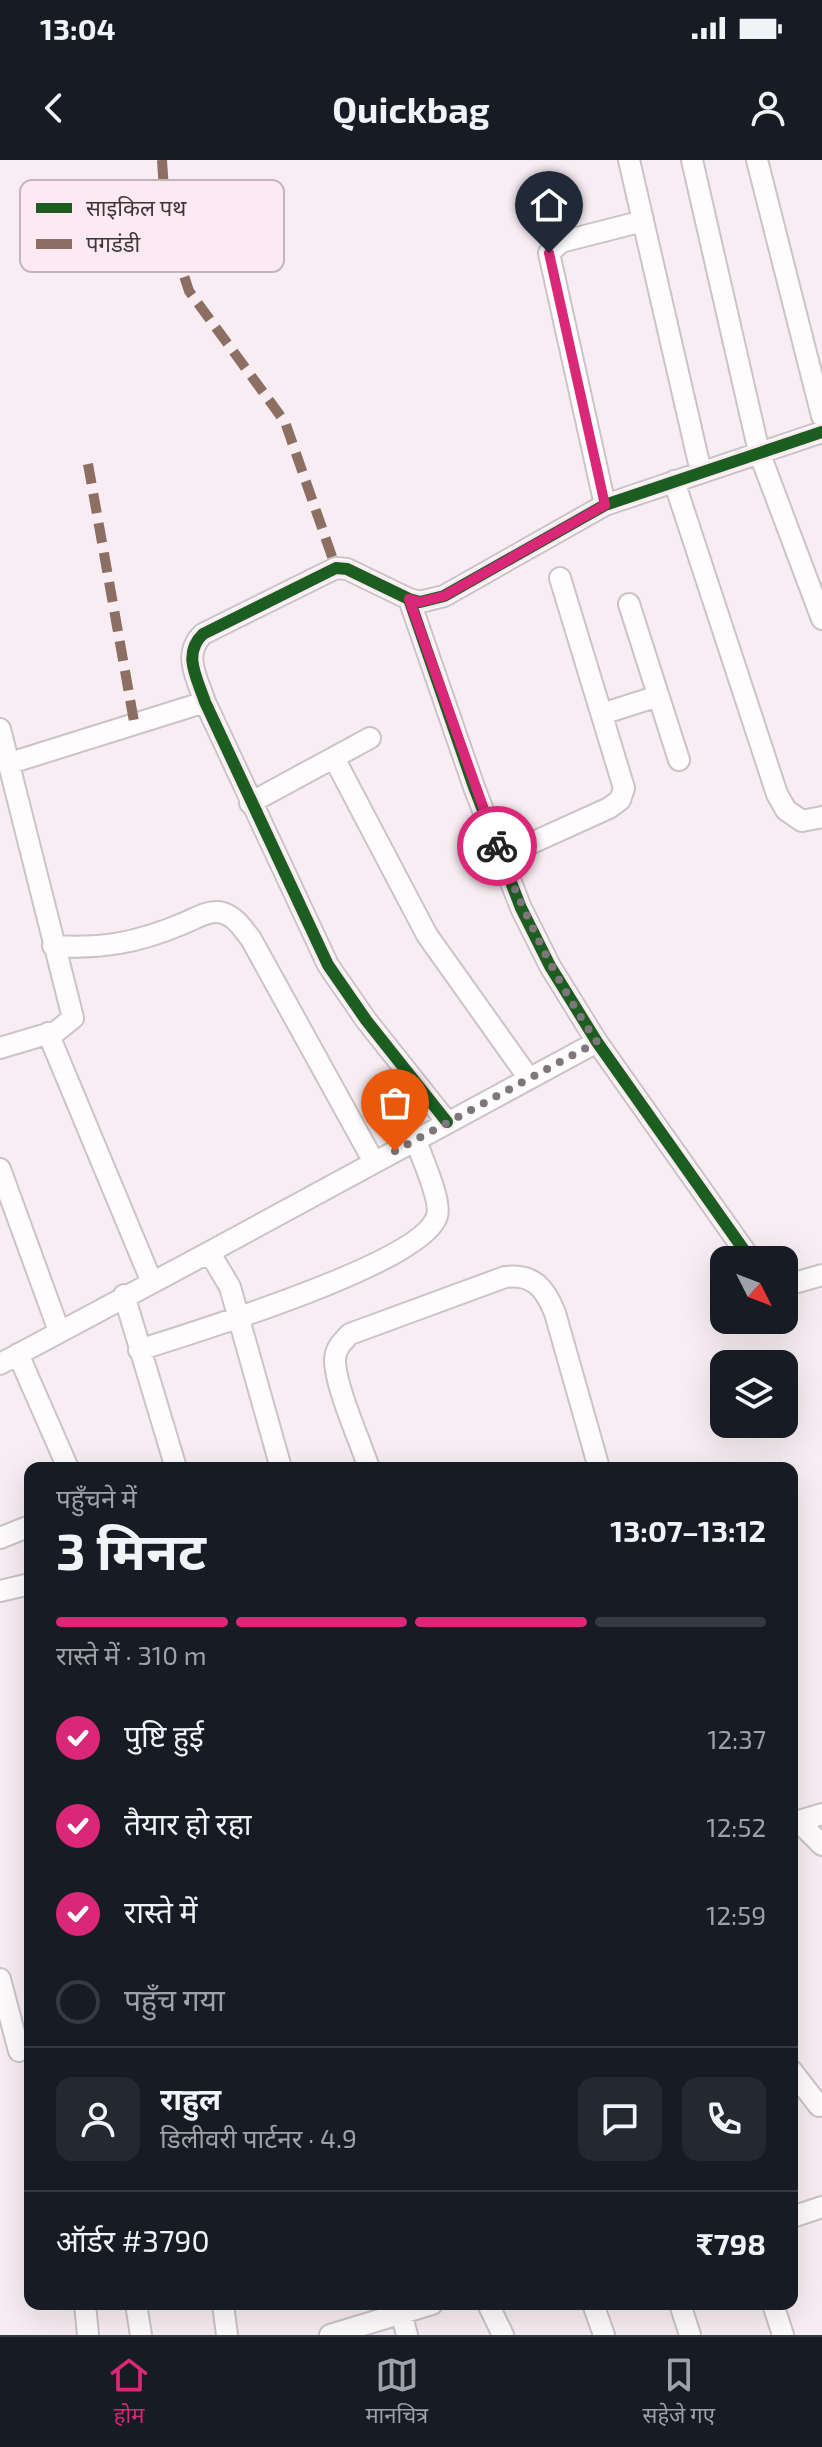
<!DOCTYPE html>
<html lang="hi">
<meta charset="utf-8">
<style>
:root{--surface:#171b24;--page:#242831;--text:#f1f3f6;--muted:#9ea1a6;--line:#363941;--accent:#db2777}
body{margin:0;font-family:"Exo 2","Noto Sans Devanagari",sans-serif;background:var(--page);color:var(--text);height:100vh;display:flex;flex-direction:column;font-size:30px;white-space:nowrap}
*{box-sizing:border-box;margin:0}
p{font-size:26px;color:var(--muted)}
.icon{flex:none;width:44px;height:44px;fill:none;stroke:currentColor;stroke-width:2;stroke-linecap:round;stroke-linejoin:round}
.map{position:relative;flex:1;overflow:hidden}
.panel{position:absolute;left:24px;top:1302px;width:774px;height:848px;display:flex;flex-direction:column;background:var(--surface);border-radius:16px;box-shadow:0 8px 32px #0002}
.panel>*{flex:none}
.needle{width:52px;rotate:132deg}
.fabs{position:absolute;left:710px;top:1086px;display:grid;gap:16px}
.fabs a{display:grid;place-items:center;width:88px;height:88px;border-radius:16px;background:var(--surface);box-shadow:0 8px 32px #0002;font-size:40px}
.pin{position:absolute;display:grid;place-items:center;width:68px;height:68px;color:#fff;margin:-82px -34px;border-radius:50% 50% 50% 0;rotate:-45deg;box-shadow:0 0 8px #0007}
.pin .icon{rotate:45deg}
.courier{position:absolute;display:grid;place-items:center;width:80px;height:80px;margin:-40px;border:6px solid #db2777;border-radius:50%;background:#fff;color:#222;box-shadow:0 2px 10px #0007}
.summary em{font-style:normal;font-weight:700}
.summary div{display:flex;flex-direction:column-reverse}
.summary{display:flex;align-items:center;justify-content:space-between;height:136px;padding:0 32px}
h1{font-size:52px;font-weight:700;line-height:60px}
.bar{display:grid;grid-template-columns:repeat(4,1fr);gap:12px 8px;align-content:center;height:96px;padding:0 32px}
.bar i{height:10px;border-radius:6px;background:var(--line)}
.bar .active{background:var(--accent)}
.bar p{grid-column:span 4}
.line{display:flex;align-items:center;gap:20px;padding:0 32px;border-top:2px solid var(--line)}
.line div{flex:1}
.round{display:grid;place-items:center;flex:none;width:84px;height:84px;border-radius:16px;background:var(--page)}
ol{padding:0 32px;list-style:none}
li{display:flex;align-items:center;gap:24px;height:88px}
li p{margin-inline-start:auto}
li .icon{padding:8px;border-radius:50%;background:var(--accent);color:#fff;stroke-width:4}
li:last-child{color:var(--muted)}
li i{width:44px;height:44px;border:4px solid var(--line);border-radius:50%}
.status{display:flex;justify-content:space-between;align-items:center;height:56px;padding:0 40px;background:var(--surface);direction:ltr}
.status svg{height:22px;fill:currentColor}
header{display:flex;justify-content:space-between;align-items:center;height:104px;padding:0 32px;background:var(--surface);font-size:36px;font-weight:700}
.tab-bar{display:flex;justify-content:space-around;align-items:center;height:112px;border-top:2px solid var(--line);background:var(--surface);font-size:22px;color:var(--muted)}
.tab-bar a{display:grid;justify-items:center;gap:4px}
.tab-bar .active{color:var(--accent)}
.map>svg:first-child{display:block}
</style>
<div class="status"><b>13:04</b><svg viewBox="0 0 49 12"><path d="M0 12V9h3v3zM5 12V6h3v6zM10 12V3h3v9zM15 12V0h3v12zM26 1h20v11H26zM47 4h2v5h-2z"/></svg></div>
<header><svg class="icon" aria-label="back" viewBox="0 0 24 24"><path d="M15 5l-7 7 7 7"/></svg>Quickbag<svg class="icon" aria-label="person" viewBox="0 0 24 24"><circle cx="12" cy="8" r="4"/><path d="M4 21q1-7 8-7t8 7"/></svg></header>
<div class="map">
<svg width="822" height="2175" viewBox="0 0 822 2175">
<rect width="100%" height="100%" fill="#f8edf2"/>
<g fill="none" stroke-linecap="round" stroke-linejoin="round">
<!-- minor casing -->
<g stroke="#cbc3c7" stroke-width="24">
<path id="minor" d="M629,0L701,312
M692,0L759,292L822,459
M757,0L822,256
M674,321L777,634L786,650L802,661L822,657
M605,345L549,93L561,82L643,61
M409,439L474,627L521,748L550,806L597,882L751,1100
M629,444L679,600
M602,554L658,536
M0,569L73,858L57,871L0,888
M334,598L427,775L528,917
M7,604L205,542
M250,643L370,578
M501,697L609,648L620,640L624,628L560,418
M53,786C101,789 137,783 182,764C195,759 209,749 223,753C236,757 243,769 251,779L374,1002
M48,873L151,1120
M447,962L366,860L328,805L205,542C197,518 182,494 203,474L336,408L347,409L409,439L420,442L444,436L605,345L822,272
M0,1009L59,1171
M204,1095L597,882
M784,1126L822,1115
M124,1135L176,1308
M139,1190C191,1173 422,1104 437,1056C442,1040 421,997 416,980
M18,1194L68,1308
M0,1204L204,1095L214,1100L230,1127L281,1308
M369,1308C360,1281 335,1226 335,1200C335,1189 342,1182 350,1174L505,1117C534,1114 545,1128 555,1153L599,1308
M0,1378L30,1366
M0,1431L30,1424
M798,1661L822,1685
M792,1663L822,1654
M0,1819L19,1891
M792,1911L819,1946
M792,2057L822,2047
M85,2144L88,2175
M136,2144L141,2175
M223,2144L227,2175
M488,2144L503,2175
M593,2144L604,2175
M680,2144L690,2175
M773,2144L783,2175
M401,2152L407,2175
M330,2175L432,2144"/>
</g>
<!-- minor -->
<use href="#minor" stroke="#fefcfd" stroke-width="20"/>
<!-- quiet -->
<path stroke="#8d6e63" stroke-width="10" stroke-dasharray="20 10" stroke-linecap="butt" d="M162,0L166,61L189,131L285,262L336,408
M88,304L135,567"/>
<!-- cycleway casing -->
<g stroke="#fce9f1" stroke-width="17">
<path id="cycleway" d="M409,439L474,627L521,748L550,806L597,882L751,1100
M447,962L366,860L328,805L205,542C197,518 182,494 203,474L336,408L347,409L409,439L420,442L444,436L605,345L822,272"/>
</g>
<!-- cycleway -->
<use href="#cycleway" stroke="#1b5e20" stroke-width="12"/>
</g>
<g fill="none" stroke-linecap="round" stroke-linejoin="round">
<!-- done -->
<path stroke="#7e767a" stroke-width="8" stroke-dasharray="0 14.4" d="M395,991L597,882C555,820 525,755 497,686"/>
<!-- route -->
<path stroke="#db2777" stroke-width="10" d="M497,686L409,439L420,442L444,436L605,345L549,93"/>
</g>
<!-- legend -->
<rect x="20" y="20" width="264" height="92" rx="12" fill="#fce9f1" stroke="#c3b3ba" stroke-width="2"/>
<rect x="36" y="43" width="36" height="10" fill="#1b5e20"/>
<rect x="36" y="79" width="36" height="10" fill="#8d6e63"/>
<g font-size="22" fill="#3d3639">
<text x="86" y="56">साइकिल पथ</text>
<text x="86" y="92">पगडंडी</text>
</g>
</svg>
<div class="fabs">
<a><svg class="needle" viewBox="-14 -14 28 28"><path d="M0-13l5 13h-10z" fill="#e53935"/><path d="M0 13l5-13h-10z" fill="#9ea1a6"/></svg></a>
<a><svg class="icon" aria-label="layers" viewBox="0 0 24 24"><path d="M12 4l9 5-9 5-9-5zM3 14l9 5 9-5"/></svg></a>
</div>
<div class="pin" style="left:395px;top:991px;background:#ea580c"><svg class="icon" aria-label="bag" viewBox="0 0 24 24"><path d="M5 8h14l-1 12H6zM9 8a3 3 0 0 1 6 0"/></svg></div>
<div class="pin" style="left:549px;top:93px;background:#1f2937"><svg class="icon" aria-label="home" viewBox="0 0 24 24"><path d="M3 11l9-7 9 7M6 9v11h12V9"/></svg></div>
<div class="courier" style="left:497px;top:686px"><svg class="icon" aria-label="bike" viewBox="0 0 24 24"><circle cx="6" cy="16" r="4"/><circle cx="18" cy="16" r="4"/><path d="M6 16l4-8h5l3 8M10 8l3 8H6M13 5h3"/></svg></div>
<section class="panel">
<div class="summary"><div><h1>3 मिनट</h1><p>पहुँचने में</p></div><em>13:07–13:12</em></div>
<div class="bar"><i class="active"></i><i class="active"></i><i class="active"></i><i></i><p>रास्ते में · 310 m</p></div>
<ol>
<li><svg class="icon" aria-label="check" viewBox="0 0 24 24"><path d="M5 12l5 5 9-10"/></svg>पुष्टि हुई<p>12:37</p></li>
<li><svg class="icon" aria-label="check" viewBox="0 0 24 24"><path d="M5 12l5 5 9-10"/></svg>तैयार हो रहा<p>12:52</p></li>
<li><svg class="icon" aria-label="check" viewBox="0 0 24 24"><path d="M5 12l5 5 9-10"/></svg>रास्ते में<p>12:59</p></li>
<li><i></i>पहुँच गया</li>
</ol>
<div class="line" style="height:144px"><a class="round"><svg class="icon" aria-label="person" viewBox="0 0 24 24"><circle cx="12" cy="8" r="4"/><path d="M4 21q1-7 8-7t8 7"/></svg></a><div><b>राहुल</b><p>डिलीवरी पार्टनर · 4.9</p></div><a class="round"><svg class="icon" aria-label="chat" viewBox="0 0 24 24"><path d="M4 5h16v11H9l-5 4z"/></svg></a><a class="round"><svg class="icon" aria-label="phone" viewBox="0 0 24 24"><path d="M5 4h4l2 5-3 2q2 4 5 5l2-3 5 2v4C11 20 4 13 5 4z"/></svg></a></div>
<div class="line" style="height:104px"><div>ऑर्डर #3790</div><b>₹798</b></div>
</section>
</div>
<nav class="tab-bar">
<a class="active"><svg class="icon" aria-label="home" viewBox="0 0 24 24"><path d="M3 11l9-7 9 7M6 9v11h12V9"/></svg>होम</a>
<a><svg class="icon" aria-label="map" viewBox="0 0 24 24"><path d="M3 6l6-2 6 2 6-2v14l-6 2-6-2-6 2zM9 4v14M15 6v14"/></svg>मानचित्र</a>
<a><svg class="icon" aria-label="saved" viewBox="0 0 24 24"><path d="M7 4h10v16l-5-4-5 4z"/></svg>सहेजे गए</a>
</nav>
